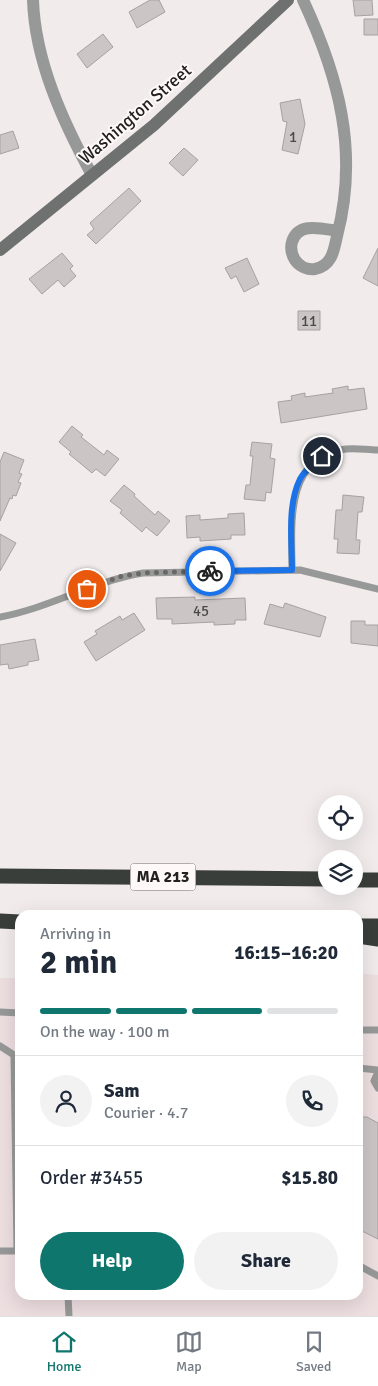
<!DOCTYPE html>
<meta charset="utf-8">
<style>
:root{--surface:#fff;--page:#f2f2f3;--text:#1f2937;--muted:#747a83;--line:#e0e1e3;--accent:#0f766e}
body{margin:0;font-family:Signika,sans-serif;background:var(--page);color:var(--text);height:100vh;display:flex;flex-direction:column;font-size:19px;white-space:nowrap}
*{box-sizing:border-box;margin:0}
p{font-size:16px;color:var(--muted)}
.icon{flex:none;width:28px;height:28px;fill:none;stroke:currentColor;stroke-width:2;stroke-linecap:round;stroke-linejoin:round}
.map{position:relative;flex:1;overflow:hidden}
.side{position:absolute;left:15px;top:910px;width:348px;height:390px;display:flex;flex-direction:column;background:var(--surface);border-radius:15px;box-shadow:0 5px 20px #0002}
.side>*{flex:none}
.tools{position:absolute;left:318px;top:795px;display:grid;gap:10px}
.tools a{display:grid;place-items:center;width:45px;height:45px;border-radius:50%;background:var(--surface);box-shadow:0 5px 20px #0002;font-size:25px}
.pin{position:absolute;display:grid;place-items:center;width:42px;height:42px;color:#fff;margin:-21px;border:2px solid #fff;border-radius:50%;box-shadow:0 1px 5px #0007}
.courier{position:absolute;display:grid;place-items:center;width:50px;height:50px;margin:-25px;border:4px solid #1a73e8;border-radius:50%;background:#fff;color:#222;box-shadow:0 1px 6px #0007}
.overview em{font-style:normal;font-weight:700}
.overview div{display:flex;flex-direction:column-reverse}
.overview{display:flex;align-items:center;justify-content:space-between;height:85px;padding:0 25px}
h1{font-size:32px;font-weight:700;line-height:38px}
.bar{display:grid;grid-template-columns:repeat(4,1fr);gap:8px 5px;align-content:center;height:60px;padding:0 25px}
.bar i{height:6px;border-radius:4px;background:var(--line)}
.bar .selected{background:var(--accent)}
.bar p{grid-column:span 4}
.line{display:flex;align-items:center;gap:12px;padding:0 25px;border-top:1px solid var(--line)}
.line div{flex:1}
.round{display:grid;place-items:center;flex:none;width:52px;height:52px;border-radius:26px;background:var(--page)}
.cta{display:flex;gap:10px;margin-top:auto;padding:10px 25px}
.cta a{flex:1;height:58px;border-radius:30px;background:var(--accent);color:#fff;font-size:20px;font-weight:700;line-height:58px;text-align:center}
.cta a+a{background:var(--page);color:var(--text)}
.dock{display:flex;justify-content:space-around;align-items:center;height:70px;border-top:1px solid var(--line);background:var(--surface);font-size:14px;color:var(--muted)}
.dock a{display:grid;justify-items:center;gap:2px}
.dock .selected{color:var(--accent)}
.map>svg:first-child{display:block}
</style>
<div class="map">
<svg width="378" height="1316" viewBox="0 0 378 1316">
<rect width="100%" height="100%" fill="#f1ebec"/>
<!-- built -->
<path fill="#eddee0" d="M358,973L378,975V1316H0V978H20V1295H358Z"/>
<!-- building -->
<path fill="#cbc5c5" stroke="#a7a1a2" d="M150,0H159L165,12L137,28L129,12Z
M353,0H372L373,15L355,16Z
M364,19H378V35H364Z
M103,34L113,47L87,68L77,54Z
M300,99L305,124L298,154L282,150L287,122L283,121L280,103Z
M13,131L19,148L0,154V135Z
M184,148L198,160L183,176L169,163Z
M129,188L141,201L96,244L87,235L94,229L90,223Z
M378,248V286L363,278Z
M62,253L73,266L70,269L76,276L64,287L58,280L42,294L29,279Z
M247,258L259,284L244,292L236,276L231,279L225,268Z
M298,311H320V330H298Z
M348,386V390L364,388L367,409L281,423L278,402L292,400L291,396L305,393V397L333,393L332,389Z
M72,426L83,435L81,437L104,455L107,450L119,459L105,476L96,469L92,473L69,454L71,452L59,442Z
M252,442L272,444L270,458L275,459L271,493L266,492L265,501L244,499L246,485H250L253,456H250Z
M4,452L24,460L19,473L22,474L18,482L21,483L16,496L13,495L12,499L10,498L0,521V462Z
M124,485L135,494L134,496L155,515L158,511L170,521L157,536L146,527L142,532L120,513L122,510L110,501Z
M343,495L364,497L362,512H358L356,540H360L359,554L337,553L338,539H334L336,510H342Z
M244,513L245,535H231V539L200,541V537L187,538L186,516L200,515V520L228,518V514Z
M0,534L16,543L0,571Z
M195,597V600L245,598L246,620H235V624L214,625V622L172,624V619H157L156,598Z
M285,603L326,617L320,637L264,624L270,604L283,608Z
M134,613L145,630L96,661L84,642L97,634L95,631L120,616L122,620Z
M351,621H365V625H378V646L351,643Z
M35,639L39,660L28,662V665L9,669L8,664L0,665V645Z
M358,1117H367L378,1123V1239L358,1229Z"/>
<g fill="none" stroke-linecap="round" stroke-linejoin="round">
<!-- lane -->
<path stroke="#979998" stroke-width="7" d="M292,570C292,527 284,461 340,450C353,447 365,450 378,450
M0,617C50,608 93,581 143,573L300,570L378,589
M0,1012L20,1013
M358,1030H378
M0,1046L14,1055L17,1251
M358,1068L378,1070
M378,1072L374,1081L378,1088
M0,1251H20
M358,1265L378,1276
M68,1295L69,1316"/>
<!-- street -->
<path stroke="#979998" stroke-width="12" d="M33,0C35,61 63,122 92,175
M303,0C339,77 359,152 337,236C334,250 332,266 315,269C308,270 300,267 295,260C292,255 290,249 292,242C298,221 323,229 338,231"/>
<!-- secondary -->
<path stroke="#6e716f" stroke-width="12" d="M0,250L154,125L288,0"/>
<!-- highway -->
<path stroke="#393e3b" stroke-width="15" d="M0,876L326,879
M354,880H378
M0,921L20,922
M358,926H378
M358,936L378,939"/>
</g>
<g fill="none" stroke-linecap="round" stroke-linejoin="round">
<!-- done -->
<path stroke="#6a6767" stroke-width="5" stroke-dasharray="0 9" d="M87,589L122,576L143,573L210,571"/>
<!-- route -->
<path stroke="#1a73e8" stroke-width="6" d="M210,571L292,570C292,541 287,505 300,479C305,470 314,463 322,456"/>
</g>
<g text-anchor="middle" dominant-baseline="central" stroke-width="4" stroke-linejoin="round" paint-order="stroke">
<!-- number labels -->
<g font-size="15" fill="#4c4949">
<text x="293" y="137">1</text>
<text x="309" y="321">11</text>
<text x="201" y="611">45</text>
</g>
<!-- shield labels -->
<rect fill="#fff8f9" stroke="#646161" stroke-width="1" x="130.5" y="863.5" width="65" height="27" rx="4"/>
<g font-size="16" font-weight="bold" fill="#222020">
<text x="163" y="877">MA 213</text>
</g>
<!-- street labels -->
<g font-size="18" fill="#222020" stroke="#fff8f9">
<text transform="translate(135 114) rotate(-41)">Washington Street</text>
</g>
</g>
</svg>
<div class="tools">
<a><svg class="icon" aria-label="locate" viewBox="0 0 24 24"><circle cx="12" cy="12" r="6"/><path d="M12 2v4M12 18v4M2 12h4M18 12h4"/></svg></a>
<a><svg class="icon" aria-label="layers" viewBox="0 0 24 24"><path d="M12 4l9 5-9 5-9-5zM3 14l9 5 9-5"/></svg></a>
</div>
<div class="pin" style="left:87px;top:589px;background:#ea580c"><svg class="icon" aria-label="bag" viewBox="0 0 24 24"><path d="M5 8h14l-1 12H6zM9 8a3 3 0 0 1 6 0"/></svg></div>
<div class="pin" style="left:322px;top:456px;background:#1f2937"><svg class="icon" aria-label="home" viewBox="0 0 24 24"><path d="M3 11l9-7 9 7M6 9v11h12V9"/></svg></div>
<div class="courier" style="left:210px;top:571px"><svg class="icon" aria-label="bike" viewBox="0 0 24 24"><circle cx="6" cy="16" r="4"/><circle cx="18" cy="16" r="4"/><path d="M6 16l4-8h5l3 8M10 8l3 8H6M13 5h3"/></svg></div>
<section class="side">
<div class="overview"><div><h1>2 min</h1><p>Arriving in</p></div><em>16:15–16:20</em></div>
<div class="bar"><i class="selected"></i><i class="selected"></i><i class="selected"></i><i></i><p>On the way · 100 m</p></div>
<div class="line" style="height:90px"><a class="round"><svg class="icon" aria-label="person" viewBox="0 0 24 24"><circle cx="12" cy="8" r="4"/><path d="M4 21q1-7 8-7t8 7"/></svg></a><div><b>Sam</b><p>Courier · 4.7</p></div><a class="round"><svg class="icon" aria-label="phone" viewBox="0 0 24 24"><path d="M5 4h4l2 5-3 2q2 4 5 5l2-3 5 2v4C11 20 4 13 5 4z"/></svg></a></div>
<div class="line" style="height:65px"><div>Order #3455</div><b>$15.80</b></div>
<div class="cta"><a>Help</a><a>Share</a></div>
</section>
</div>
<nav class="dock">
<a class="selected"><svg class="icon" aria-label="home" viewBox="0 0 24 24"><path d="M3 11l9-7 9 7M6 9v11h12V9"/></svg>Home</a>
<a><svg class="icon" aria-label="map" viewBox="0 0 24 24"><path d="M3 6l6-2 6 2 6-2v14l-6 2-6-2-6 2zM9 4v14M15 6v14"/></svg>Map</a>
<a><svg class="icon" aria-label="saved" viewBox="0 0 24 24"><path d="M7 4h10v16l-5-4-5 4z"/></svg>Saved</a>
</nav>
